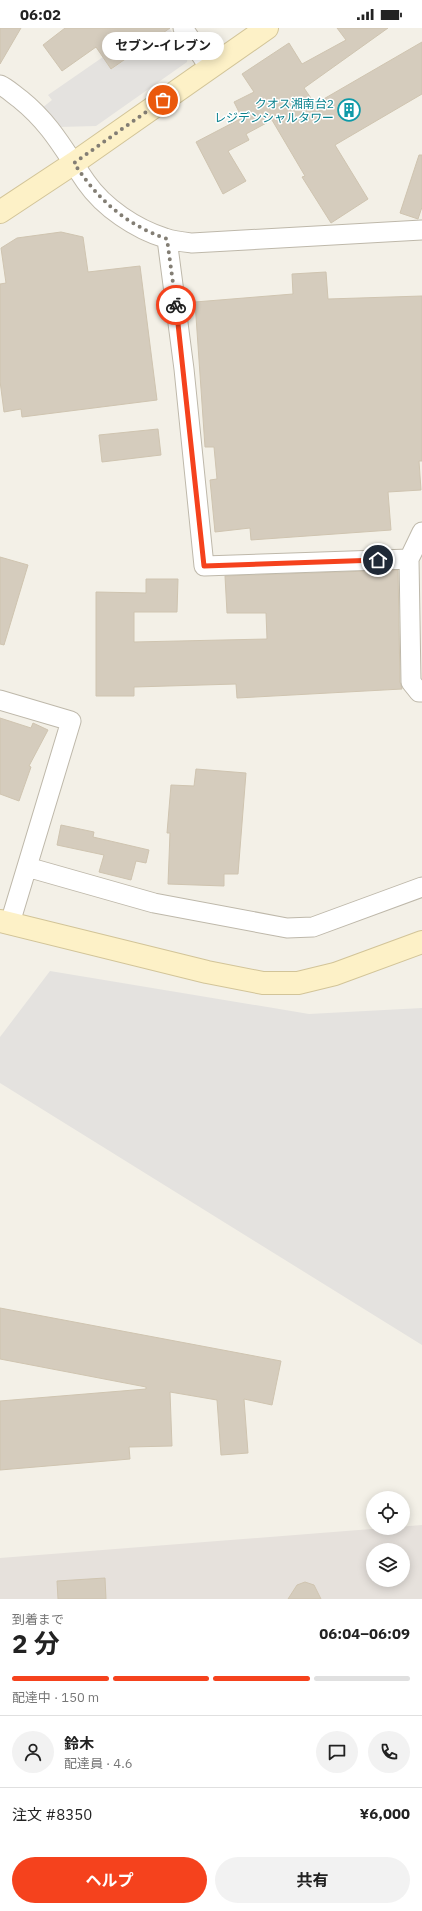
<!DOCTYPE html>
<html lang="ja">
<meta charset="utf-8">
<style>
:root{--surface:#fff;--page:#f2f2f2;--text:#222;--muted:#767676;--line:#e0e0e0;--accent:#f5421d}
body{margin:0;font-family:"IBM Plex Sans","Noto Sans JP",sans-serif;background:var(--page);color:var(--text);height:100vh;display:flex;flex-direction:column;font-size:15px;white-space:nowrap}
*{box-sizing:border-box;margin:0}
p{font-size:13px;color:var(--muted)}
.icon{flex:none;width:22px;height:22px;fill:none;stroke:currentColor;stroke-width:2;stroke-linecap:round;stroke-linejoin:round}
.map{position:relative;height:1571px;overflow:hidden}
.details{display:flex;flex-direction:column;background:var(--surface);flex:1}
.details>*{flex:none}
.controls{position:absolute;left:366px;top:1463px;display:grid;gap:8px}
.controls a{display:grid;place-items:center;width:44px;height:44px;border-radius:50%;background:var(--surface);box-shadow:0 2px 10px #0003;font-size:20px}
.pin{position:absolute;display:grid;place-items:center;width:34px;height:34px;color:#fff;margin:-17px;border:2px solid #fff;border-radius:50%;box-shadow:0 1px 4px #0007}
.courier{position:absolute;display:grid;place-items:center;width:40px;height:40px;margin:-20px;border:3px solid #f5421d;border-radius:50%;background:#fff;color:#222;box-shadow:0 1px 5px #0007}
.bubble{position:absolute;height:28px;border-radius:14px;background:var(--surface);box-shadow:0 2px 10px #0003;font-size:13px;font-weight:700;line-height:28px;text-align:center}
.headline em{font-style:normal;font-weight:700}
.headline div{display:flex;flex-direction:column-reverse}
.headline{display:flex;align-items:center;justify-content:space-between;height:68px;padding:0 12px}
h1{font-size:26px;font-weight:700;line-height:30px}
.bar{display:grid;grid-template-columns:repeat(4,1fr);gap:6px 4px;align-content:center;height:48px;padding:0 12px}
.bar i{height:5px;border-radius:3px;background:var(--line)}
.bar .active{background:var(--accent)}
.bar p{grid-column:span 4}
.line{display:flex;align-items:center;gap:10px;padding:0 12px;border-top:1px solid var(--line)}
.line div{flex:1}
.round{display:grid;place-items:center;flex:none;width:42px;height:42px;border-radius:21px;background:var(--page)}
.button{display:flex;gap:8px;margin-top:auto;padding:8px 12px}
.button a{flex:1;height:46px;border-radius:24px;background:var(--accent);color:#fff;font-size:16px;font-weight:700;line-height:46px;text-align:center}
.button a+a{background:var(--page);color:var(--text)}
.status{display:flex;justify-content:space-between;align-items:center;height:28px;padding:0 20px;background:var(--surface);direction:ltr}
.status svg{height:11px;fill:currentColor}
.map>svg:first-child{display:block}
</style>
<div class="status"><b>06:02</b><svg viewBox="0 0 49 12"><path d="M0 12V9h3v3zM5 12V6h3v6zM10 12V3h3v9zM15 12V0h3v12zM26 1h20v11H26zM47 4h2v5h-2z"/></svg></div>
<div class="map">
<svg width="422" height="1571" viewBox="0 0 422 1571">
<rect width="100%" height="100%" fill="#f3f0e7"/>
<!-- industrial -->
<path fill="#e6e1dc" fill-rule="evenodd" d="M422,1497V1571H0V1530ZM373,1522H403V1552H373Z"/>
<!-- parking -->
<path fill="#e4e2df" d="M169,0L188,26L187,34L96,98L59,99L47,83L42,80L52,72L48,67L103,29L112,41Z
M50,943L309,986L422,980V1317L0,1055V1009Z"/>
<!-- building -->
<path fill="#d5ccbd" stroke="#cfc4b0" d="M0,0H21L0,36Z
M65,0H170L111,41L96,19L62,43L43,17Z
M337,0H388L304,60L315,76L422,14V66L335,117L368,171L331,195L302,149L305,148L272,92L246,106L249,112L228,123L246,153L223,166L196,114L242,90L234,74L254,64L242,46L289,15L302,36L346,12Z
M419,127H422V179L418,191L400,185Z
M61,204L83,209L88,244L140,238L157,372L22,389L21,381L4,384L0,353V256L6,255L1,220L17,210Z
M326,244L328,271L422,268V433H419L421,462L388,464L391,502L251,512L250,500L215,504L210,452L217,451L214,419H205L195,274L293,266L292,246Z
M158,401L161,427L102,434L99,407Z
M0,529L28,537L4,617L0,616Z
M398,542L400,654L402,661L237,670L236,656L134,659V668H96V564L146,565V551H178L177,584H134V614L267,611L266,585H227L225,548Z
M0,690L31,700L33,695L48,702L29,738L31,739L19,773L0,766Z
M196,741L246,745L238,846H224V858L168,856L170,805H167L171,757L194,758Z
M61,797L94,804L93,809L149,822L146,835L136,833L131,852L99,844L104,827L57,817Z
M0,1280L281,1333L272,1377L244,1371L248,1425L221,1427L217,1372L170,1364L172,1418L129,1419L130,1431L0,1442V1373L146,1361V1359L0,1331Z
M105,1550L106,1571H58L57,1553Z
M305,1554L314,1557L321,1571H288L297,1557Z"/>
<g fill="none" stroke-linecap="round" stroke-linejoin="round">
<!-- street casing -->
<g stroke="#beb8aa" stroke-width="21">
<path id="street" d="M183,0L209,39
M0,57C7,60 13,66 20,71C51,96 64,122 86,154C104,180 136,201 165,210C173,213 183,214 192,215L422,202
M167,211L184,341L204,538L409,531L411,654L419,664H422
M409,531L422,504
M0,672L71,693L10,895
M27,839L154,875L287,900L313,899L422,859"/>
</g>
<!-- secondary casing -->
<g stroke="#d2c498" stroke-width="24">
<path id="secondary" d="M0,184L74,135L267,0
M0,893L207,944L263,955H298L335,946L422,914"/>
</g>
<!-- street -->
<use href="#street" stroke="#fff" stroke-width="19"/>
<!-- secondary -->
<use href="#secondary" stroke="#fdf1c7" stroke-width="22"/>
</g>
<g fill="none" stroke-linecap="round" stroke-linejoin="round">
<!-- done -->
<path stroke="#837e74" stroke-width="4" stroke-dasharray="0 7.2" d="M163,72L74,135C98,172 125,196 167,211L176,277"/>
<!-- route -->
<path stroke="#f5421d" stroke-width="5" d="M176,277L204,538L378,532"/>
</g>
<!-- icons -->
<defs>
<g id="building-ring" transform="scale(1.15)"><circle r="9.5" fill="#fff" stroke="#0f9aa8" stroke-width="1.5"/><path d="M-4-6H4V6H1V3H-1V6H-4ZM-2.5-4.3h1.7v1.8h-1.7ZM.8-4.3h1.7v1.8H.8ZM-2.5-1h1.7V.8h-1.7ZM.8-1h1.7V.8H.8Z" fill="#0f9aa8"/></g>
</defs>
<g fill-rule="evenodd">
<use href="#building-ring" x="349" y="82"/>
</g>
<g text-anchor="middle" dominant-baseline="central" stroke-width="3" stroke-linejoin="round" paint-order="stroke">
<!-- culture labels -->
<g font-size="12" fill="#0d838f" stroke="#fff" text-anchor="end">
<text x="334" y="75">クオス湘南台2<tspan x="334" dy="14">レジデンシャルタワー</tspan></text>
</g>
</g>
</svg>
<div class="controls">
<a><svg class="icon" aria-label="locate" viewBox="0 0 24 24"><circle cx="12" cy="12" r="6"/><path d="M12 2v4M12 18v4M2 12h4M18 12h4"/></svg></a>
<a><svg class="icon" aria-label="layers" viewBox="0 0 24 24"><path d="M12 4l9 5-9 5-9-5zM3 14l9 5 9-5"/></svg></a>
</div>
<div class="pin" style="left:163px;top:72px;background:#ea580c"><svg class="icon" aria-label="bag" viewBox="0 0 24 24"><path d="M5 8h14l-1 12H6zM9 8a3 3 0 0 1 6 0"/></svg></div>
<div class="pin" style="left:378px;top:532px;background:#1f2937"><svg class="icon" aria-label="home" viewBox="0 0 24 24"><path d="M3 11l9-7 9 7M6 9v11h12V9"/></svg></div>
<div class="courier" style="left:176px;top:277px"><svg class="icon" aria-label="bike" viewBox="0 0 24 24"><circle cx="6" cy="16" r="4"/><circle cx="18" cy="16" r="4"/><path d="M6 16l4-8h5l3 8M10 8l3 8H6M13 5h3"/></svg></div>
<div class="bubble" style="left:102px;top:4px;width:122px">セブン-イレブン</div>
</div>
<section class="details">
<div class="headline"><div><h1>2 分</h1><p>到着まで</p></div><em>06:04–06:09</em></div>
<div class="bar"><i class="active"></i><i class="active"></i><i class="active"></i><i></i><p>配達中 · 150 m</p></div>
<div class="line" style="height:72px"><a class="round"><svg class="icon" aria-label="person" viewBox="0 0 24 24"><circle cx="12" cy="8" r="4"/><path d="M4 21q1-7 8-7t8 7"/></svg></a><div><b>鈴木</b><p>配達員 · 4.6</p></div><a class="round"><svg class="icon" aria-label="chat" viewBox="0 0 24 24"><path d="M4 5h16v11H9l-5 4z"/></svg></a><a class="round"><svg class="icon" aria-label="phone" viewBox="0 0 24 24"><path d="M5 4h4l2 5-3 2q2 4 5 5l2-3 5 2v4C11 20 4 13 5 4z"/></svg></a></div>
<div class="line" style="height:52px"><div>注文 #8350</div><b>¥6,000</b></div>
<div class="button"><a>ヘルプ</a><a>共有</a></div>
</section>
